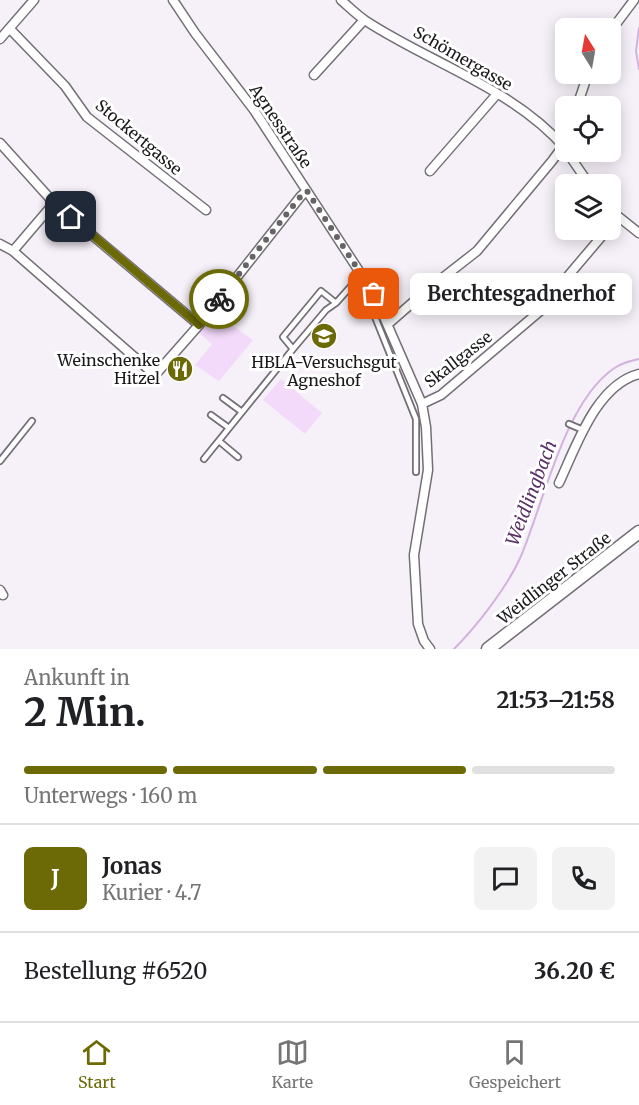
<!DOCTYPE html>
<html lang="de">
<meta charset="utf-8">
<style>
:root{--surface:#fff;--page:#f2f2f2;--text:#202124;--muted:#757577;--line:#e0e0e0;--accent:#6c6a06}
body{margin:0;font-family:Merriweather,serif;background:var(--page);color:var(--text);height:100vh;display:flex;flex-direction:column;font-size:22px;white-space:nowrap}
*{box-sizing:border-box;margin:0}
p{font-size:20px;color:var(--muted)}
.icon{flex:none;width:33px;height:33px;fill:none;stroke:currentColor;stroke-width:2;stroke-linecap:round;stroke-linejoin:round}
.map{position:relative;height:649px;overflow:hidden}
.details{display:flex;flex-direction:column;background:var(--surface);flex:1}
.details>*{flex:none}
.needle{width:39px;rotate:349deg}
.fabs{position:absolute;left:555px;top:18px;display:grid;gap:12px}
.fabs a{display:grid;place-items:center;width:66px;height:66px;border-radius:9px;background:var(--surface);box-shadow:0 3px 15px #0003;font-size:30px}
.pin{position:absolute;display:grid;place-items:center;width:51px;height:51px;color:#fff;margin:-26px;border-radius:12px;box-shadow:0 3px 9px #0006}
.courier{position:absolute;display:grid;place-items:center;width:60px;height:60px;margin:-30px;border:4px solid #6c6a06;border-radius:50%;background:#fff;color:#222;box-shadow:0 2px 8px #0007}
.bubble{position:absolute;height:42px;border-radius:9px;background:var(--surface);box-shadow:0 3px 15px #0003;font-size:20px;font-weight:700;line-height:42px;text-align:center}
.head em{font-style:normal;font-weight:700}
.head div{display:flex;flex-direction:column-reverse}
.head{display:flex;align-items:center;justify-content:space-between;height:102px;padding:0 24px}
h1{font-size:39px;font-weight:700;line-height:45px}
.bar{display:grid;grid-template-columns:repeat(4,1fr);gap:9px 6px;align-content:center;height:72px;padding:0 24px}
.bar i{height:8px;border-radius:4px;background:var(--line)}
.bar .active{background:var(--accent)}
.bar p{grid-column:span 4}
.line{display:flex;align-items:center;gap:15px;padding:0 24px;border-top:2px solid var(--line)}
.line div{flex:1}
.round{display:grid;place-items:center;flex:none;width:63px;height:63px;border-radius:9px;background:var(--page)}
.dock{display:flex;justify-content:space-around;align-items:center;height:84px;border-top:2px solid var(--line);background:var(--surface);font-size:16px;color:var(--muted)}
.dock a{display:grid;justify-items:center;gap:3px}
.dock .active{color:var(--accent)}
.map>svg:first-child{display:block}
</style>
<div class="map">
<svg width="639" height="649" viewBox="0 0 639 649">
<rect width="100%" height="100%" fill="#f6f0f8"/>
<!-- green -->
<path fill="#f3dafa" d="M213,312L253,340L219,381L195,365L212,344L198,332Z
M281,379L322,413L305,434L263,400Z"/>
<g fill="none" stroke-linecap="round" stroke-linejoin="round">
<!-- stream -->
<path stroke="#d3b3dd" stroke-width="2" d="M639,28L636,51L639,69
M454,649C477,626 508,586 521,556C544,502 564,404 613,369C621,363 630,361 639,359"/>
<!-- service casing -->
<g stroke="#746f76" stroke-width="8">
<path id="service" d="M373,297V312L416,419V472
M293,349L283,337L321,291L336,303
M223,398L242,412
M211,415L229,428
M569,424L583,430
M219,441L238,457
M204,459L293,349L326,310L336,303L361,275
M0,461L32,421"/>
</g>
<!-- minor casing -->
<g stroke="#746f76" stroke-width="11">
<path id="minor" d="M173,0L195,33L254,110L374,294L422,404L426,427L428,470L414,555L418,624L424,641L430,649
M341,0C349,7 357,15 366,21C432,64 513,88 566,149
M10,29L65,86L87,117L206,210
M610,32L634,0
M0,39L34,0
M314,75L364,20
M577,106L588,74
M0,143L54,203L199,325
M567,152L589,184
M430,171L497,94
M610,210L639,233
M0,244L13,251L155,375L199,325L301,196L307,191
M13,251L54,203
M388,324L427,290L477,251L552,161L563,146L566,138
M422,404L441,395L546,306L557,289L607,230
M559,483C576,447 596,385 639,374
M0,590L3,595"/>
</g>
<!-- secondary casing -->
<g stroke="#746f76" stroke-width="15">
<path id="secondary" d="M488,649L639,532"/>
</g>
<!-- service -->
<use href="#service" stroke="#fff" stroke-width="4.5"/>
<!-- minor -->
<use href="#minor" stroke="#fff" stroke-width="8"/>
<!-- secondary -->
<use href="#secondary" stroke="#fff" stroke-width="12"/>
</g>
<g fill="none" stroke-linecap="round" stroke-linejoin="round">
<!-- done -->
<path stroke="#676468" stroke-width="6" stroke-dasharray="0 10.8" d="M219,299L301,196L307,191L374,294"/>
<!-- route -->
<path stroke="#6c6a06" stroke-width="8" d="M71,217L199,325L219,299"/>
</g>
<!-- icons -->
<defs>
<g id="school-disc" transform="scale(1.35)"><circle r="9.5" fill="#6c6a06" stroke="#fff"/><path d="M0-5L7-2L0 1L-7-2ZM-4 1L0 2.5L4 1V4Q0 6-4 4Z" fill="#fff"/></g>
<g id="restaurant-disc" transform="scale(1.35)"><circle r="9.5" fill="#6c6a06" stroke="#fff"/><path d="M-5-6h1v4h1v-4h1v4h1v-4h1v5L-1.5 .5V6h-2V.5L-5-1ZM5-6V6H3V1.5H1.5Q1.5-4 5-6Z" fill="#fff"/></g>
</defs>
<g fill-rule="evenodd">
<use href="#school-disc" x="324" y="336"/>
<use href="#restaurant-disc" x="180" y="369"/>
</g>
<g text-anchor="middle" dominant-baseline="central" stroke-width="6" stroke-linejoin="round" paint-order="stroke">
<!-- street labels -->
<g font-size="16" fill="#1a181b" stroke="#fff">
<text transform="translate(463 58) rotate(30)">Schömergasse</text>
<text transform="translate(281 126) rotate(56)">Agnesstraße</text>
<text transform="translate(139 137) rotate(40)">Stockertgasse</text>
<text transform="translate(458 359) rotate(-38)">Skallgasse</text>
<text transform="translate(554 578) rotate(-38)">Weidlinger Straße</text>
</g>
<!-- poi labels -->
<g font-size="16" fill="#1a181b" stroke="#fff" text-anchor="end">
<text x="160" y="360">Weinschenke<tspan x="160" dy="18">Hitzel</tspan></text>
<text x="324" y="362" text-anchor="middle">HBLA-Versuchsgut<tspan x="324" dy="18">Agneshof</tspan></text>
</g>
<!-- water labels -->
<g font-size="18" font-style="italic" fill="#5b3267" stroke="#fff">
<text transform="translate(531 493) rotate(-69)">Weidlingbach</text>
</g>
</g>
</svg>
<div class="fabs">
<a><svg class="needle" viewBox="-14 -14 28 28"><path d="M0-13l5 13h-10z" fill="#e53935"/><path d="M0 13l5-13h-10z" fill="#757577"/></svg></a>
<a><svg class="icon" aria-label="locate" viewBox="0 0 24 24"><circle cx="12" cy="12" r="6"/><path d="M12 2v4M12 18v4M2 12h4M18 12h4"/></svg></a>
<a><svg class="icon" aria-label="layers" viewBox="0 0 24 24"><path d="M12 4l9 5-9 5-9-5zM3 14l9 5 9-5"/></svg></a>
</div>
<div class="pin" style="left:374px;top:294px;background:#ea580c"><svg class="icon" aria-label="bag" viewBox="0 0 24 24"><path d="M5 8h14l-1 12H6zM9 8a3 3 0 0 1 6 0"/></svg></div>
<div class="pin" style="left:71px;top:217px;background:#1f2937"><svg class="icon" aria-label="home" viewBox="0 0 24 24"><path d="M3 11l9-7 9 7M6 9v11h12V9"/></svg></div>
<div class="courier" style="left:219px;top:299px"><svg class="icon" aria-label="bike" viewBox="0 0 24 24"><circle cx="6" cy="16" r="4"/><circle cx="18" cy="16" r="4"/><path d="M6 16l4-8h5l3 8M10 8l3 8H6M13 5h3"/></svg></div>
<div class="bubble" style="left:410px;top:273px;width:222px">Berchtesgadnerhof</div>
</div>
<section class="details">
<div class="head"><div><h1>2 Min.</h1><p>Ankunft in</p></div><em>21:53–21:58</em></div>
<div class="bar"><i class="active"></i><i class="active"></i><i class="active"></i><i></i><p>Unterwegs · 160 m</p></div>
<div class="line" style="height:108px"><b class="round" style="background:var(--accent);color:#fff">J</b><div><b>Jonas</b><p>Kurier · 4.7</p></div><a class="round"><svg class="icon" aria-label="chat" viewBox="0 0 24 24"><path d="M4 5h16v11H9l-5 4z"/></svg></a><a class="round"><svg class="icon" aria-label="phone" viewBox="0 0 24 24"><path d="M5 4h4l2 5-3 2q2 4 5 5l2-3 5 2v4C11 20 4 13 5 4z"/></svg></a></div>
<div class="line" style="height:78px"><div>Bestellung #6520</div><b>36.20 €</b></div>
</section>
<nav class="dock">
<a class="active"><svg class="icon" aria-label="home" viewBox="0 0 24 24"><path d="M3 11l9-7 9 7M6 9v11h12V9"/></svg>Start</a>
<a><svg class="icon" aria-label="map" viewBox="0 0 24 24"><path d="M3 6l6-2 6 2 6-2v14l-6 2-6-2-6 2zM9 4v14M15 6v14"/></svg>Karte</a>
<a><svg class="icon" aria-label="saved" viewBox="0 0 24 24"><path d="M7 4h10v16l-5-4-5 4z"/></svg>Gespeichert</a>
</nav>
